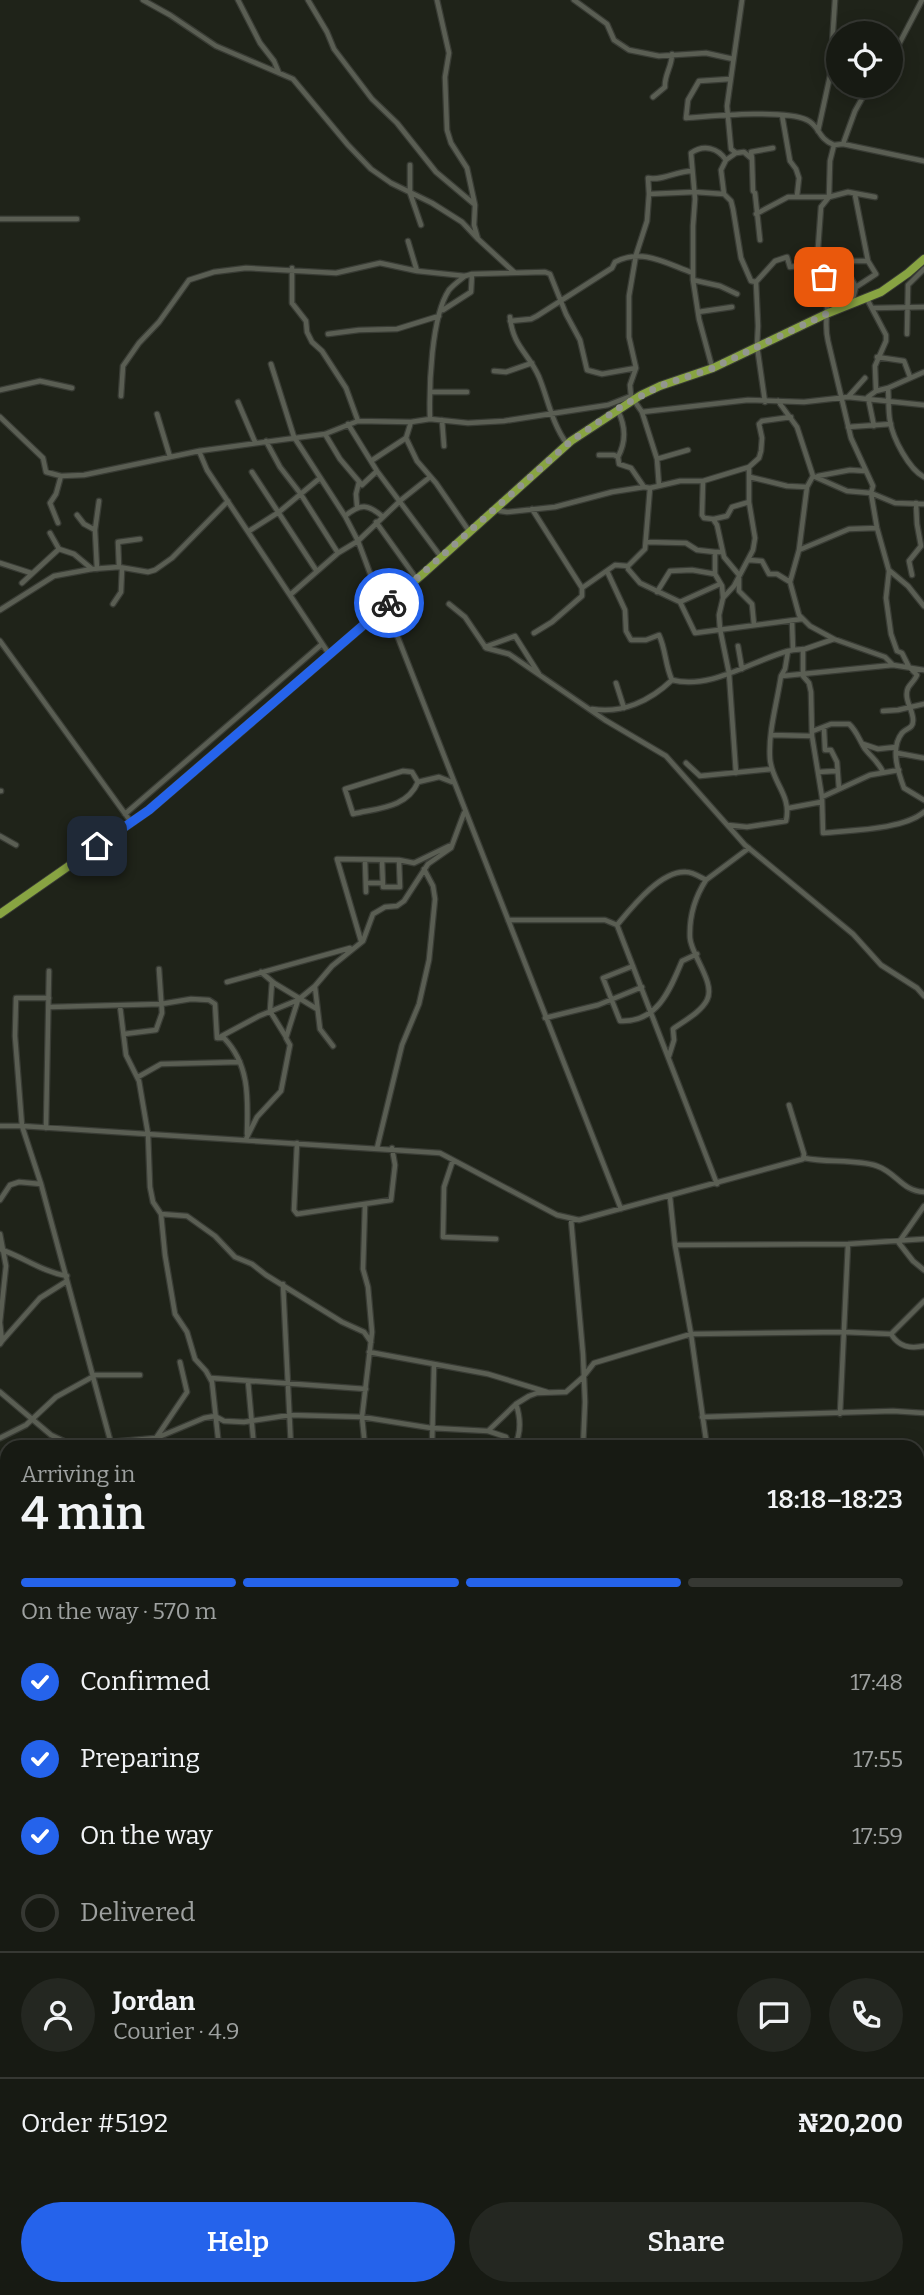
<!DOCTYPE html>
<meta charset="utf-8">
<style>
:root{--surface:#171a13;--page:#242721;--text:#f1f3f6;--muted:#9ea1a0;--line:#363833;--accent:#2563eb}
body{margin:0;font-family:Bitter,serif;background:var(--page);color:var(--text);height:100vh;display:flex;flex-direction:column;font-size:26px;white-space:nowrap}
*{box-sizing:border-box;margin:0}
p{font-size:23px;color:var(--muted)}
.icon{flex:none;width:38px;height:38px;fill:none;stroke:currentColor;stroke-width:2;stroke-linecap:round;stroke-linejoin:round}
.map{position:relative;flex:1;overflow:hidden}
.drawer{position:absolute;left:0px;top:1440px;width:924px;height:856px;display:flex;flex-direction:column;background:var(--surface);border-radius:21px 21px 0 0;box-shadow:0 4px 18px #0003,0 0 0 2px var(--line)}
.drawer>*{flex:none}
.controls{position:absolute;left:826px;top:21px;display:grid;gap:14px}
.controls a{display:grid;place-items:center;width:77px;height:77px;border-radius:50%;background:var(--surface);box-shadow:0 4px 18px #0003,0 0 0 2px var(--line);font-size:35px}
.pin{position:absolute;display:grid;place-items:center;width:60px;height:60px;color:#fff;margin:-30px;border-radius:14px;box-shadow:0 4px 10px #0006}
.courier{position:absolute;display:grid;place-items:center;width:70px;height:70px;margin:-35px;border:5px solid #2563eb;border-radius:50%;background:#fff;color:#222;box-shadow:0 2px 9px #0007}
.head em{font-style:normal;font-weight:600}
.head div{display:flex;flex-direction:column-reverse}
.head{display:flex;align-items:center;justify-content:space-between;height:119px;padding:0 21px}
h1{font-size:46px;font-weight:600;line-height:52px}
.bar{display:grid;grid-template-columns:repeat(4,1fr);gap:10px 7px;align-content:center;height:84px;padding:0 21px}
.bar i{height:9px;border-radius:5px;background:var(--line)}
.bar .on{background:var(--accent)}
.bar p{grid-column:span 4}
.line{display:flex;align-items:center;gap:18px;padding:0 21px;border-top:2px solid var(--line)}
.line div{flex:1}
.round{display:grid;place-items:center;flex:none;width:74px;height:74px;border-radius:37px;background:var(--page)}
ol{padding:0 21px;list-style:none}
li{display:flex;align-items:center;gap:21px;height:77px}
li p{margin-inline-start:auto}
li .icon{padding:7px;border-radius:50%;background:var(--accent);color:#fff;stroke-width:4}
li:last-child{color:var(--muted)}
li i{width:38px;height:38px;border:4px solid var(--line);border-radius:50%}
.button{display:flex;gap:14px;margin-top:auto;padding:14px 21px}
.button a{flex:1;height:80px;border-radius:42px;background:var(--accent);color:#fff;font-size:28px;font-weight:600;line-height:80px;text-align:center}
.button a+a{background:var(--page);color:var(--text)}
.map>svg:first-child{display:block}
</style>
<div class="map">
<svg width="924" height="2295" viewBox="0 0 924 2295">
<rect width="100%" height="100%" fill="#1f2319"/>
<g fill="none" stroke-linecap="round" stroke-linejoin="round">
<!-- minor casing -->
<g stroke="#393c35" stroke-width="7">
<path id="minor" d="M143,0L170,15L216,46L293,79L348,145L371,169L391,183L432,203L462,222L478,239
M238,0L260,43L274,61L279,73
M308,0L327,32L334,49L372,99L397,123L436,172L474,204
M437,0L449,53L445,77L447,130L451,143L467,168L475,205L474,225L478,239L514,272
M574,0L607,24L614,40L629,50L659,56L706,53L733,59
M742,0L727,106L731,149L736,153L744,152L752,159L753,191L755,193L760,240
M891,56L898,46L922,0
M730,79L699,81L688,100L686,118C712,116 785,109 807,120C820,126 817,138 834,145L830,161L829,197L821,207L818,248L819,253L842,262L856,287L852,302
M653,97L665,87C664,75 672,67 672,54
M782,115L790,161L796,169L799,178L797,196
M818,131L830,76L835,0
M843,144L855,111L869,86
M834,145L843,144L924,161
M736,153L726,160L721,170L724,194L731,201L733,209L741,258L751,281L756,282
M752,158L751,152L773,148
M410,165V193L421,225
M692,171C676,171 663,181 648,178L649,194L695,192L724,194
M649,194L647,221L636,255L629,296V337L636,368L630,385L631,396L642,412L657,459L659,486
M855,195L868,261L876,274L856,287
M756,214L788,197H829L848,192L875,197
M0,219H77
M408,241L417,271
M826,254C823,271 827,284 827,301C828,316 824,324 828,341L851,438L873,486L871,493L877,528L889,571L886,598L891,634L897,651L902,653L909,667L917,675C915,680 910,684 908,688C903,699 914,711 913,721C913,729 906,728 902,733C890,748 898,772 904,788L924,800
M853,261H868
M292,268V303L306,321L307,332L312,342L322,351L346,388L358,421
M693,280L720,286L737,294
M866,297L886,335V341L875,366L876,391L888,388C889,399 888,411 890,421C893,439 909,469 924,477
M873,308L924,307
M443,310L471,292L472,274
M698,312L732,307
M510,317C513,347 528,352 539,377C548,399 552,424 567,444
M510,321L531,319L537,316L612,268L615,262C643,248 665,263 693,273
M328,334L359,330L397,329L439,316
M907,334L908,285L924,269
M877,357L904,361L910,377
M271,364L294,437L345,516L358,541L383,608
M712,367L699,319L693,280V226L695,199L691,153C704,144 718,148 726,160
M494,371L506,372L532,363
M888,388L924,372
M0,390L40,381L72,388
M430,392H467
M121,396L123,366L139,343L159,322L189,280L214,272L246,268L336,273L380,263L417,271L465,276L472,274L545,272L550,274L566,314L580,340L587,370L602,374L636,368
M848,397L865,378
M778,401L797,427L813,476L807,487L799,550L790,582L799,615L810,626L834,639L885,657L893,665
M238,402L255,442
M765,402L757,346L758,326L756,282L775,261L787,257L790,267L824,262
M642,412L748,400L804,402L848,397L924,405
M157,414L170,457
M0,417L43,458L46,472L61,476L84,475L199,451L325,434L358,421L411,422L430,419L468,423L504,421L608,405L631,396
M430,419C429,387 431,317 449,290C453,285 460,280 465,276
M442,420L444,446
M348,424L377,471L441,557
M874,426L868,397L876,391
M848,427L891,424
M325,434L340,459L362,485L377,471
M406,438L417,461L436,483L469,531
M266,441L280,467L300,493L338,553
M199,451L207,470L329,654
M599,455H614L618,457L619,464L631,468L644,487
M618,457C626,442 626,427 618,411
M657,459L688,450
M371,461L406,438L411,422
M252,472L316,570
M813,476L847,491L871,493L895,503L924,504
M818,476L850,470L865,471
M750,477L787,486L807,487
M703,481L702,515L704,518L713,519L717,525L724,557L739,575V591L752,604L754,625
M650,488L645,549L628,566V569L640,583L680,602L695,633L802,619
M357,506L356,494L359,482
M496,508L500,511L507,512L555,507L612,492L644,487L650,488L680,481H703L749,467L759,458L761,451L762,438L759,424L762,421L791,417
M532,509L582,588
M77,515L84,524L95,530
M345,516C361,503 368,504 383,517
M714,519L727,516L732,507L749,502
M376,522L416,578
M58,523L50,503L56,494L61,476
M249,531L279,512L320,478
M646,542L686,543L697,550L715,552
M59,549L74,554L92,569
M799,550L849,529L877,528
M749,560L762,561L769,574H777L790,582
M0,563L31,573
M119,567L118,542L140,539
M97,569L95,530L99,501
M607,571L625,610L626,631L631,640H646L659,635C666,650 665,665 672,680C711,690 751,661 788,651
M890,571L908,586L924,606
M912,575L909,561L921,546L917,524L916,503
M22,583L59,549L50,533
M657,592L670,571L692,570L715,574
M290,595L338,553L358,541L401,500L430,477
M723,597L722,586L715,574V552H723
M680,602L720,584
M113,604L121,592L122,569
M449,604L465,617L486,648L509,654L605,720L666,756L745,845L853,934L881,965L917,988L924,996
M386,607L621,1209
M0,610L54,576L92,569L119,567L148,572L155,570L172,558L228,501
M534,633L552,622L582,596V588L615,565L628,566
M0,641L131,822
M738,646L742,669
M485,647L515,636L539,674
M803,649V676L809,683L811,692L812,736L822,797L823,833C850,830 903,830 924,812
M793,650L805,649L834,639
M782,676L893,665L924,670
M616,683L624,708
M592,709C622,714 650,701 672,680
M883,711L898,710L924,704
M824,729L825,750H831L837,762L839,789
M813,731L831,724H849C857,731 859,740 865,749C871,757 878,761 883,772
M772,735L812,736
M863,744L878,749L896,747
M897,753L924,758
M686,763L700,776L772,769
M818,772L836,771
M736,773L729,673L720,629L719,615L723,598L734,586L753,550L755,538L749,502V467
M418,782C407,808 378,808 353,814L345,789L403,771L412,772L418,782L439,777L452,782
M0,791H1
M822,797L870,775L899,770
M789,808L821,802
M125,814L322,644
M728,825L747,827L786,821C792,795 772,783 770,759C768,732 777,703 781,676L785,669L788,651L793,650L792,621
M0,836L16,845
M365,860L366,892
M382,860L383,887H400L399,860
M366,883H383
M508,920H605L617,925L717,1184
M617,925C632,907 661,870 686,872C693,872 700,877 706,880L749,848
M361,941L337,859L399,860L414,863L449,846
M633,966L603,978L620,1021C657,1023 670,990 682,961L697,954
M261,972L274,983L317,1009
M227,982L350,948
M272,982L270,1011L286,1037
M315,987L320,1029L333,1046
M49,998H16L15,1036L22,1126L41,1184L112,1447
M120,1006L126,1055L139,1081L148,1134L150,1187L153,1202L161,1214L165,1255L175,1314L187,1332L195,1359L206,1371L212,1382L219,1447
M50,1007L161,1004L191,999L209,1000L215,1004L217,1038H224C250,1065 248,1099 247,1134
M545,1018L598,1005L642,987
M124,1034L156,1030L162,1013L159,969
M218,1038L259,1016L298,1000
M669,1056L674,1040L673,1029C684,1021 701,1012 707,1000C716,983 691,955 690,938C689,917 695,897 706,880
M138,1077L161,1064L240,1062
M0,1126H22L440,1153L557,1215L579,1220L803,1159L804,1154L789,1105
M46,1128L49,971
M246,1139L257,1117L281,1091L290,1045L286,1038L298,1000L315,986L332,966L363,941L373,914L385,907L397,906L404,901L428,864L451,848L464,813
M297,1143L294,1210L297,1214L391,1200L395,1165L392,1148
M377,1148L402,1045L419,1004L429,960L435,899L433,886L424,869
M804,1158C827,1163 856,1159 877,1166C897,1173 902,1191 924,1192
M453,1160L444,1187L443,1237L496,1239
M670,1197L675,1245L691,1334L707,1447
M0,1200L10,1185L19,1182L41,1184
M161,1214L187,1216L215,1236L235,1257L252,1264L266,1275L342,1322L364,1332L371,1342
M571,1219L583,1354L585,1402L583,1447
M0,1234L6,1266L0,1322
M899,1242L924,1206
M899,1243L913,1261L924,1270
M675,1245L848,1244L924,1239
M0,1249C23,1257 43,1272 67,1276
M283,1284L291,1447
M0,1323L2,1341L0,1344
M891,1334C899,1347 910,1349 924,1346
M2,1341L40,1298L67,1281
M369,1352L488,1374L547,1392
M93,1375H140
M211,1378L366,1389
M248,1381L254,1447
M0,1392L51,1435L76,1447
M840,1414L848,1244
M702,1417L893,1411L924,1413
M488,1431L516,1404L529,1396L537,1393L566,1392L583,1377L594,1363L691,1334L843,1332L891,1334L924,1301
M0,1438L26,1425L56,1397L94,1376
M111,1442L156,1438L187,1392L180,1362
M148,1447L154,1439L204,1418L215,1416L224,1421L244,1422L290,1415L362,1417L431,1428L488,1431L506,1437L510,1447
M365,1447L362,1417L372,1332L368,1287L363,1269L365,1205
M432,1447L434,1364
M514,1447C521,1434 521,1419 516,1404
M917,1491H924
M0,1504L7,1505
M0,1555H7
M0,1610H7
M917,1663L924,1665
M0,1687H7
M0,1747L7,1746
M0,1761H7
M917,1816L924,1811
M0,1834H7
M917,1896L924,1899
M0,1906H7
M917,2142L924,2144
M917,2258L924,2266
M348,2289L352,2295
M467,2289V2295
M536,2289L540,2295
M724,2289L730,2295
M74,2290L88,2289"/>
</g>
<!-- trunk casing -->
<g stroke="#393c35" stroke-width="10">
<path id="trunk" d="M0,914L149,810L424,573L571,441L641,395L660,386L713,368L826,314L881,292L908,273L924,259"/>
</g>
<!-- minor -->
<use href="#minor" stroke="#5a5e53" stroke-width="4.5"/>
<!-- trunk -->
<use href="#trunk" stroke="#88a442" stroke-width="8"/>
</g>
<g fill="none" stroke-linecap="round" stroke-linejoin="round">
<!-- done -->
<path stroke="#93968f" stroke-width="7" stroke-dasharray="0 12.6" d="M389,603L571,441L622,406L660,386L713,368L826,314L828,302L824,277"/>
<!-- route -->
<path stroke="#2563eb" stroke-width="9" d="M97,846L149,810L389,603"/>
</g>
</svg>
<div class="controls">
<a><svg class="icon" aria-label="locate" viewBox="0 0 24 24"><circle cx="12" cy="12" r="6"/><path d="M12 2v4M12 18v4M2 12h4M18 12h4"/></svg></a>
</div>
<div class="pin" style="left:824px;top:277px;background:#ea580c"><svg class="icon" aria-label="bag" viewBox="0 0 24 24"><path d="M5 8h14l-1 12H6zM9 8a3 3 0 0 1 6 0"/></svg></div>
<div class="pin" style="left:97px;top:846px;background:#1f2937"><svg class="icon" aria-label="home" viewBox="0 0 24 24"><path d="M3 11l9-7 9 7M6 9v11h12V9"/></svg></div>
<div class="courier" style="left:389px;top:603px"><svg class="icon" aria-label="bike" viewBox="0 0 24 24"><circle cx="6" cy="16" r="4"/><circle cx="18" cy="16" r="4"/><path d="M6 16l4-8h5l3 8M10 8l3 8H6M13 5h3"/></svg></div>
<section class="drawer">
<div class="head"><div><h1>4 min</h1><p>Arriving in</p></div><em>18:18–18:23</em></div>
<div class="bar"><i class="on"></i><i class="on"></i><i class="on"></i><i></i><p>On the way · 570 m</p></div>
<ol>
<li><svg class="icon" aria-label="check" viewBox="0 0 24 24"><path d="M5 12l5 5 9-10"/></svg>Confirmed<p>17:48</p></li>
<li><svg class="icon" aria-label="check" viewBox="0 0 24 24"><path d="M5 12l5 5 9-10"/></svg>Preparing<p>17:55</p></li>
<li><svg class="icon" aria-label="check" viewBox="0 0 24 24"><path d="M5 12l5 5 9-10"/></svg>On the way<p>17:59</p></li>
<li><i></i>Delivered</li>
</ol>
<div class="line" style="height:126px"><a class="round"><svg class="icon" aria-label="person" viewBox="0 0 24 24"><circle cx="12" cy="8" r="4"/><path d="M4 21q1-7 8-7t8 7"/></svg></a><div><b>Jordan</b><p>Courier · 4.9</p></div><a class="round"><svg class="icon" aria-label="chat" viewBox="0 0 24 24"><path d="M4 5h16v11H9l-5 4z"/></svg></a><a class="round"><svg class="icon" aria-label="phone" viewBox="0 0 24 24"><path d="M5 4h4l2 5-3 2q2 4 5 5l2-3 5 2v4C11 20 4 13 5 4z"/></svg></a></div>
<div class="line" style="height:91px"><div>Order #5192</div><b>₦20,200</b></div>
<div class="button"><a>Help</a><a>Share</a></div>
</section>
</div>
